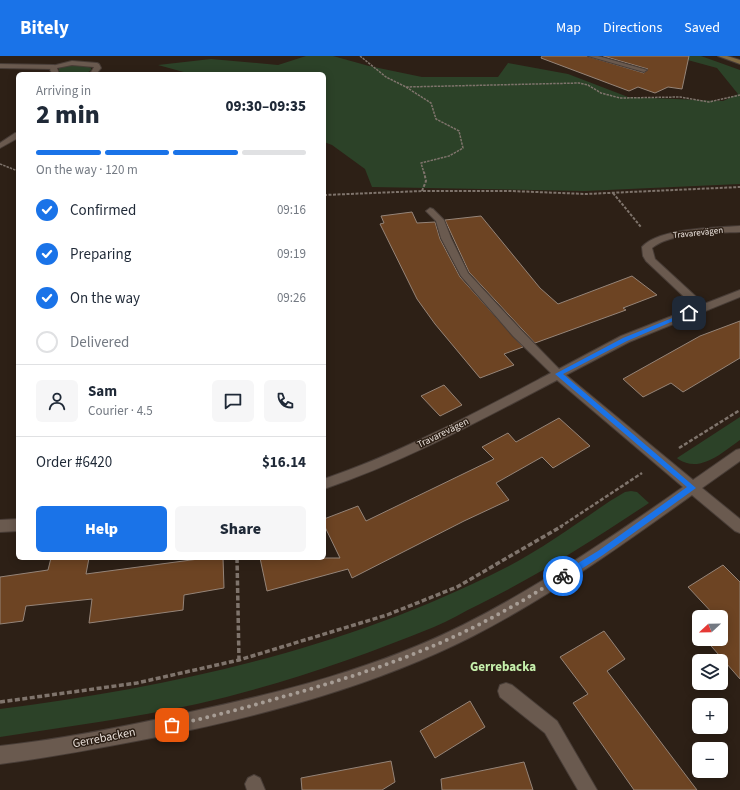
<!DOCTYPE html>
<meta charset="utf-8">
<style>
:root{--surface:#fff;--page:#f6f6f7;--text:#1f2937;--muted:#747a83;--line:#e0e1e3;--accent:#1a73e8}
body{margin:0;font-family:"Source Sans 3",sans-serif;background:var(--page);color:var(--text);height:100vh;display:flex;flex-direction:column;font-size:15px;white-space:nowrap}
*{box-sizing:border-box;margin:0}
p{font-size:13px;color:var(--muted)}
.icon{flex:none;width:22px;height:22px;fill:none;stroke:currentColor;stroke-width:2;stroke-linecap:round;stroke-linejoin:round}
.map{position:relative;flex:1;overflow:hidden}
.sheet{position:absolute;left:16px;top:16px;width:310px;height:488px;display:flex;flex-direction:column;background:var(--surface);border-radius:6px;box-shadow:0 2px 10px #0003}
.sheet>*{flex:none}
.needle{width:26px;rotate:248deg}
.fabs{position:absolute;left:692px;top:554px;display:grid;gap:8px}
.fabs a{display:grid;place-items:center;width:36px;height:36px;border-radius:6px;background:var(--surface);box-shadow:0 2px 10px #0003;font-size:20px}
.pin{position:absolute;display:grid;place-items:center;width:34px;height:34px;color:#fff;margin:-17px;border-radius:8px;box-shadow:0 2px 6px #0006}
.courier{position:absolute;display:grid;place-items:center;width:40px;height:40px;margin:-20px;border:3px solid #1a73e8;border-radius:50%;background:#fff;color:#222;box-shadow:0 1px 5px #0007}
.headline em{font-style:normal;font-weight:800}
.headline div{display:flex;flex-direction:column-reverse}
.headline{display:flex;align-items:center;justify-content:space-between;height:68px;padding:0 20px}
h1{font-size:26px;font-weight:800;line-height:30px}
.bar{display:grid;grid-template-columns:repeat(4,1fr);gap:6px 4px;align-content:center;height:48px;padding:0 20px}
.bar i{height:5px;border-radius:3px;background:var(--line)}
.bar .current{background:var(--accent)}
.bar p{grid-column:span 4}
.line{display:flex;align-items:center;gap:10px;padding:0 20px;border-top:1px solid var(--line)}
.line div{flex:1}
.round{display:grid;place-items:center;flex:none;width:42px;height:42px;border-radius:6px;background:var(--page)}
ol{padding:0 20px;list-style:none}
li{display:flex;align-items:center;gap:12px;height:44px}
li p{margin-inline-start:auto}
li .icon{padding:4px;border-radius:50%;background:var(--accent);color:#fff;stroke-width:4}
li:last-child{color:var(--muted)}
li i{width:22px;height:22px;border:2px solid var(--line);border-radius:50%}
.primary-button{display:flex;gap:8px;margin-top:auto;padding:8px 20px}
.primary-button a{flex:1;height:46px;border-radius:6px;background:var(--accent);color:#fff;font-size:16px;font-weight:800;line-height:46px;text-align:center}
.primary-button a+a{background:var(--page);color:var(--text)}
header{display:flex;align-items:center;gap:24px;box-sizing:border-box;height:56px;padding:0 20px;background:var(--accent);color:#fff}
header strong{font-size:19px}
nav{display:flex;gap:22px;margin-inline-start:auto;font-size:14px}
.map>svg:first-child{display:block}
</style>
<header>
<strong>Bitely</strong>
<nav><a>Map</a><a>Directions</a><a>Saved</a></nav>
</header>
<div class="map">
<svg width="740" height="734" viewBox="0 0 740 734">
<rect width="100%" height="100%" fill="#2d2016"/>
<!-- green -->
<path fill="#2c4228" d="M306,0H333L369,10L422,21H498L508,7L568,18L628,41L723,45L738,38L717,12L673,0H701L740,14V128L585,135L372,131L365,113L332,89L324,86V18H191L158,9L211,3L278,9Z
M71,9L86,10L91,12V14C85,20 66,21 59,15V12Z
M740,361V384C723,396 700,418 678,403L677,402Z
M631,435L637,436L649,447C593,484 539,519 478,549C463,556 449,565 434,571C358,602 277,630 197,648C132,662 66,671 0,681V653C173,631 349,592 505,512C542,493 576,468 610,445L625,436Z"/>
<!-- building -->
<path fill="#6d4423" stroke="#958478" d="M542,0H587L644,17L648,13L603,0H689L682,33L668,31L655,37L638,31L629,35L541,2Z
M412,156L417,167L435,166L440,183L460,221L523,291L504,298L514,309L480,322L435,268L417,243L380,168L384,167L381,160Z
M481,160L540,232L558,248L632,220L657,239L623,252L626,254L535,287L469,216L445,164Z
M740,265V302L683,336L671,327L643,341L623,323L700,280Z
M444,329L462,349L440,360L421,340Z
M559,362L590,390L553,412L542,401L496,427L509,444L464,465L352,522L348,513L267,535L260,502H340L324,469V463L358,450L366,465L494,403L482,391L508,377L516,386Z
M51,502H89L86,518L206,502H223L224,532L184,539L183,554L89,567L92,543L26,550L23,565L0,568V521L48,514Z
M723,509L740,526V623L705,583H721V561H716L688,531Z
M604,575L625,603L607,615L697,734H634L573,647L588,638L560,601Z
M470,645L485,671L435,702L420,675Z
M391,705L395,726L382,734H302L301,722Z
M524,706L533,734H442L441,723Z"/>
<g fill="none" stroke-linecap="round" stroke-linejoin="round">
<!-- lane casing -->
<g stroke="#483d37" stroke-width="2">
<path id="lane" d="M0,8L54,9L57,11L54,13L0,12Z"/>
</g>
<!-- street casing -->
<g stroke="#483d37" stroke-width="2">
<path id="street" d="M588,0H598L647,14L644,16Z
M72,5L97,7L99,8L101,12L96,18H90L94,11L72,9L57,12L59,18H53L50,14L52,10Z
M15,77H18V82L0,92V87Z
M430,152L433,153L444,164L451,182L468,217L521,274L559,313L621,280L695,251L646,205L643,200L642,191C658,172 716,172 740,170V176C715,177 671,176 652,192L655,203L704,248L740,234V241L629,286L566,319L693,424L736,394L740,393V405L702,432L740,463V477L735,475L692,439C622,489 551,540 473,580C374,630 265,659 157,681C105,691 53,701 0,708V690C64,683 128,670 190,656C283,636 377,612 463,569C540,530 612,481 683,431L557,324C481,364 406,405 324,433V423C403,396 477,356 551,317L513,280L461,220L441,182L436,165L426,155Z
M18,463V475L0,476V464Z
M506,627L512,629L557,665L597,734H578L545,677L500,641L498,635L500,629Z
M254,719L260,722L265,734H247L245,728L248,722Z"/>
</g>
<!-- secondary casing -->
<g stroke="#483d37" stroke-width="2">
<path id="secondary" d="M718,0H727L740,4V8Z"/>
</g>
<!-- path-far3 -->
<path stroke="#7f746c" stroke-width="1.5" stroke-dasharray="2.5 1" stroke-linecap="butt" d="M360,0L386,21L406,31L579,27L588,29L601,37L620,42L680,41L709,46L740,39
M406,31L431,47L436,63L459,75L463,92L449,100L421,107L424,117
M0,108L18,115"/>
<!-- path-far2 -->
<path stroke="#7f746c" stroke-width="2" stroke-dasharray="3 1.5" stroke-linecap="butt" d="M422,135L426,125L424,116
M613,137L641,171
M324,139L422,135H511L586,138L740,131"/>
<!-- path-far1 -->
<path stroke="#7f746c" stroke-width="2.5" stroke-dasharray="4 2" stroke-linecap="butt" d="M679,392L740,354
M560,471L642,417"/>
<!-- path -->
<path stroke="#7f746c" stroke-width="3.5" stroke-dasharray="5 2.5" stroke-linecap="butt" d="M237,502L239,604
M0,646L137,627L239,604L387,559L457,531L562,470"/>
<!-- lane -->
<use href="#lane" fill="#6a5a4f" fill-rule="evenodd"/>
<!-- street -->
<use href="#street" fill="#6a5a4f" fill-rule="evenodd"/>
<!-- secondary -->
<use href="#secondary" fill="#806a43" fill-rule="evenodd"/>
</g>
<!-- route -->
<path fill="#1a73e8" d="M687,256L692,257L627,285L563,318L696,432L603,499L566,523H560V518L598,495L687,431L555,318L623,282Z"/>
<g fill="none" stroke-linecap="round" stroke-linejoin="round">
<!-- done -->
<path stroke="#a79d95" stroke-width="4" stroke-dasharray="0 7.2" d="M172,669C207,662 241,653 275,643C340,625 404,605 466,575C499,559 531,540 563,520"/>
</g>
<g text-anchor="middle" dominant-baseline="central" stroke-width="3" stroke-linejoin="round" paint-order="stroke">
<!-- far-street labels -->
<g font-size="9" fill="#e9e0da" stroke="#2d2016">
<text transform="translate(698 177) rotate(-6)">Travarevägen</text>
</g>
<!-- street labels -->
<g font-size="10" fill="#e9e0da" stroke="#2d2016">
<text transform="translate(443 377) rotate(-26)">Travarevägen</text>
</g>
<!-- near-street labels -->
<g font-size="12" fill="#e9e0da" stroke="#2d2016">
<text transform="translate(104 682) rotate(-11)">Gerrebacken</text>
</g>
<!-- near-neighbourhood labels -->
<g font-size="13" font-weight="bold" fill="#c6f0ac" stroke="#2d2016">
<text x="503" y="611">Gerrebacka</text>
</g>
</g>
</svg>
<div class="fabs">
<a><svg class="needle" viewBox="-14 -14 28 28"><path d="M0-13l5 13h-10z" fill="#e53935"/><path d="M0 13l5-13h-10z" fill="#747a83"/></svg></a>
<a><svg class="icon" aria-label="layers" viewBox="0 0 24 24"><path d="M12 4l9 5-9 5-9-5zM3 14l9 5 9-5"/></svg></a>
<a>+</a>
<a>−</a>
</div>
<div class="pin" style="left:172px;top:669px;background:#ea580c"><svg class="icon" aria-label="bag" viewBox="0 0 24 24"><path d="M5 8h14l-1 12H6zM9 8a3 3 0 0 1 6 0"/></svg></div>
<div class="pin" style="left:689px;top:257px;background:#1f2937"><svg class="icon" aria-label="home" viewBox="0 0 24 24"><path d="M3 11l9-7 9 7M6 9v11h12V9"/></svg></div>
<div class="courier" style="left:563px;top:520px"><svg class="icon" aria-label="bike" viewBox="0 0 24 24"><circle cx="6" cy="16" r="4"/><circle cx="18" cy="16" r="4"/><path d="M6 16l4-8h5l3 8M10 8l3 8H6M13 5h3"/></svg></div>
<section class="sheet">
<div class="headline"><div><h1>2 min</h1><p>Arriving in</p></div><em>09:30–09:35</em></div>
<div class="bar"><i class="current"></i><i class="current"></i><i class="current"></i><i></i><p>On the way · 120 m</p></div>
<ol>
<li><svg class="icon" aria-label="check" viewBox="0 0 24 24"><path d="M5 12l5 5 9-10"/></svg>Confirmed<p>09:16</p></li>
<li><svg class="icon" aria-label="check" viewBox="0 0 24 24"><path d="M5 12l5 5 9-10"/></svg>Preparing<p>09:19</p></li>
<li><svg class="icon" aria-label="check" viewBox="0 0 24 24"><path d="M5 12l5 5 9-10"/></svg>On the way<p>09:26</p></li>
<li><i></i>Delivered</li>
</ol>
<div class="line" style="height:72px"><a class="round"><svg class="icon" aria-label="person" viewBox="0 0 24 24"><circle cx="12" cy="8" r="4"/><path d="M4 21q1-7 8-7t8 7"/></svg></a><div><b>Sam</b><p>Courier · 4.5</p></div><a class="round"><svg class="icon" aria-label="chat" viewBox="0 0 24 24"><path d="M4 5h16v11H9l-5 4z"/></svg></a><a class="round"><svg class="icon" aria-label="phone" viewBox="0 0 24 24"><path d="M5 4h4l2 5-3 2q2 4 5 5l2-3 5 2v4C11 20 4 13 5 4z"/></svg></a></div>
<div class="line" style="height:52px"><div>Order #6420</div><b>$16.14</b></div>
<div class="primary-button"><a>Help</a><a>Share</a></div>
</section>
</div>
